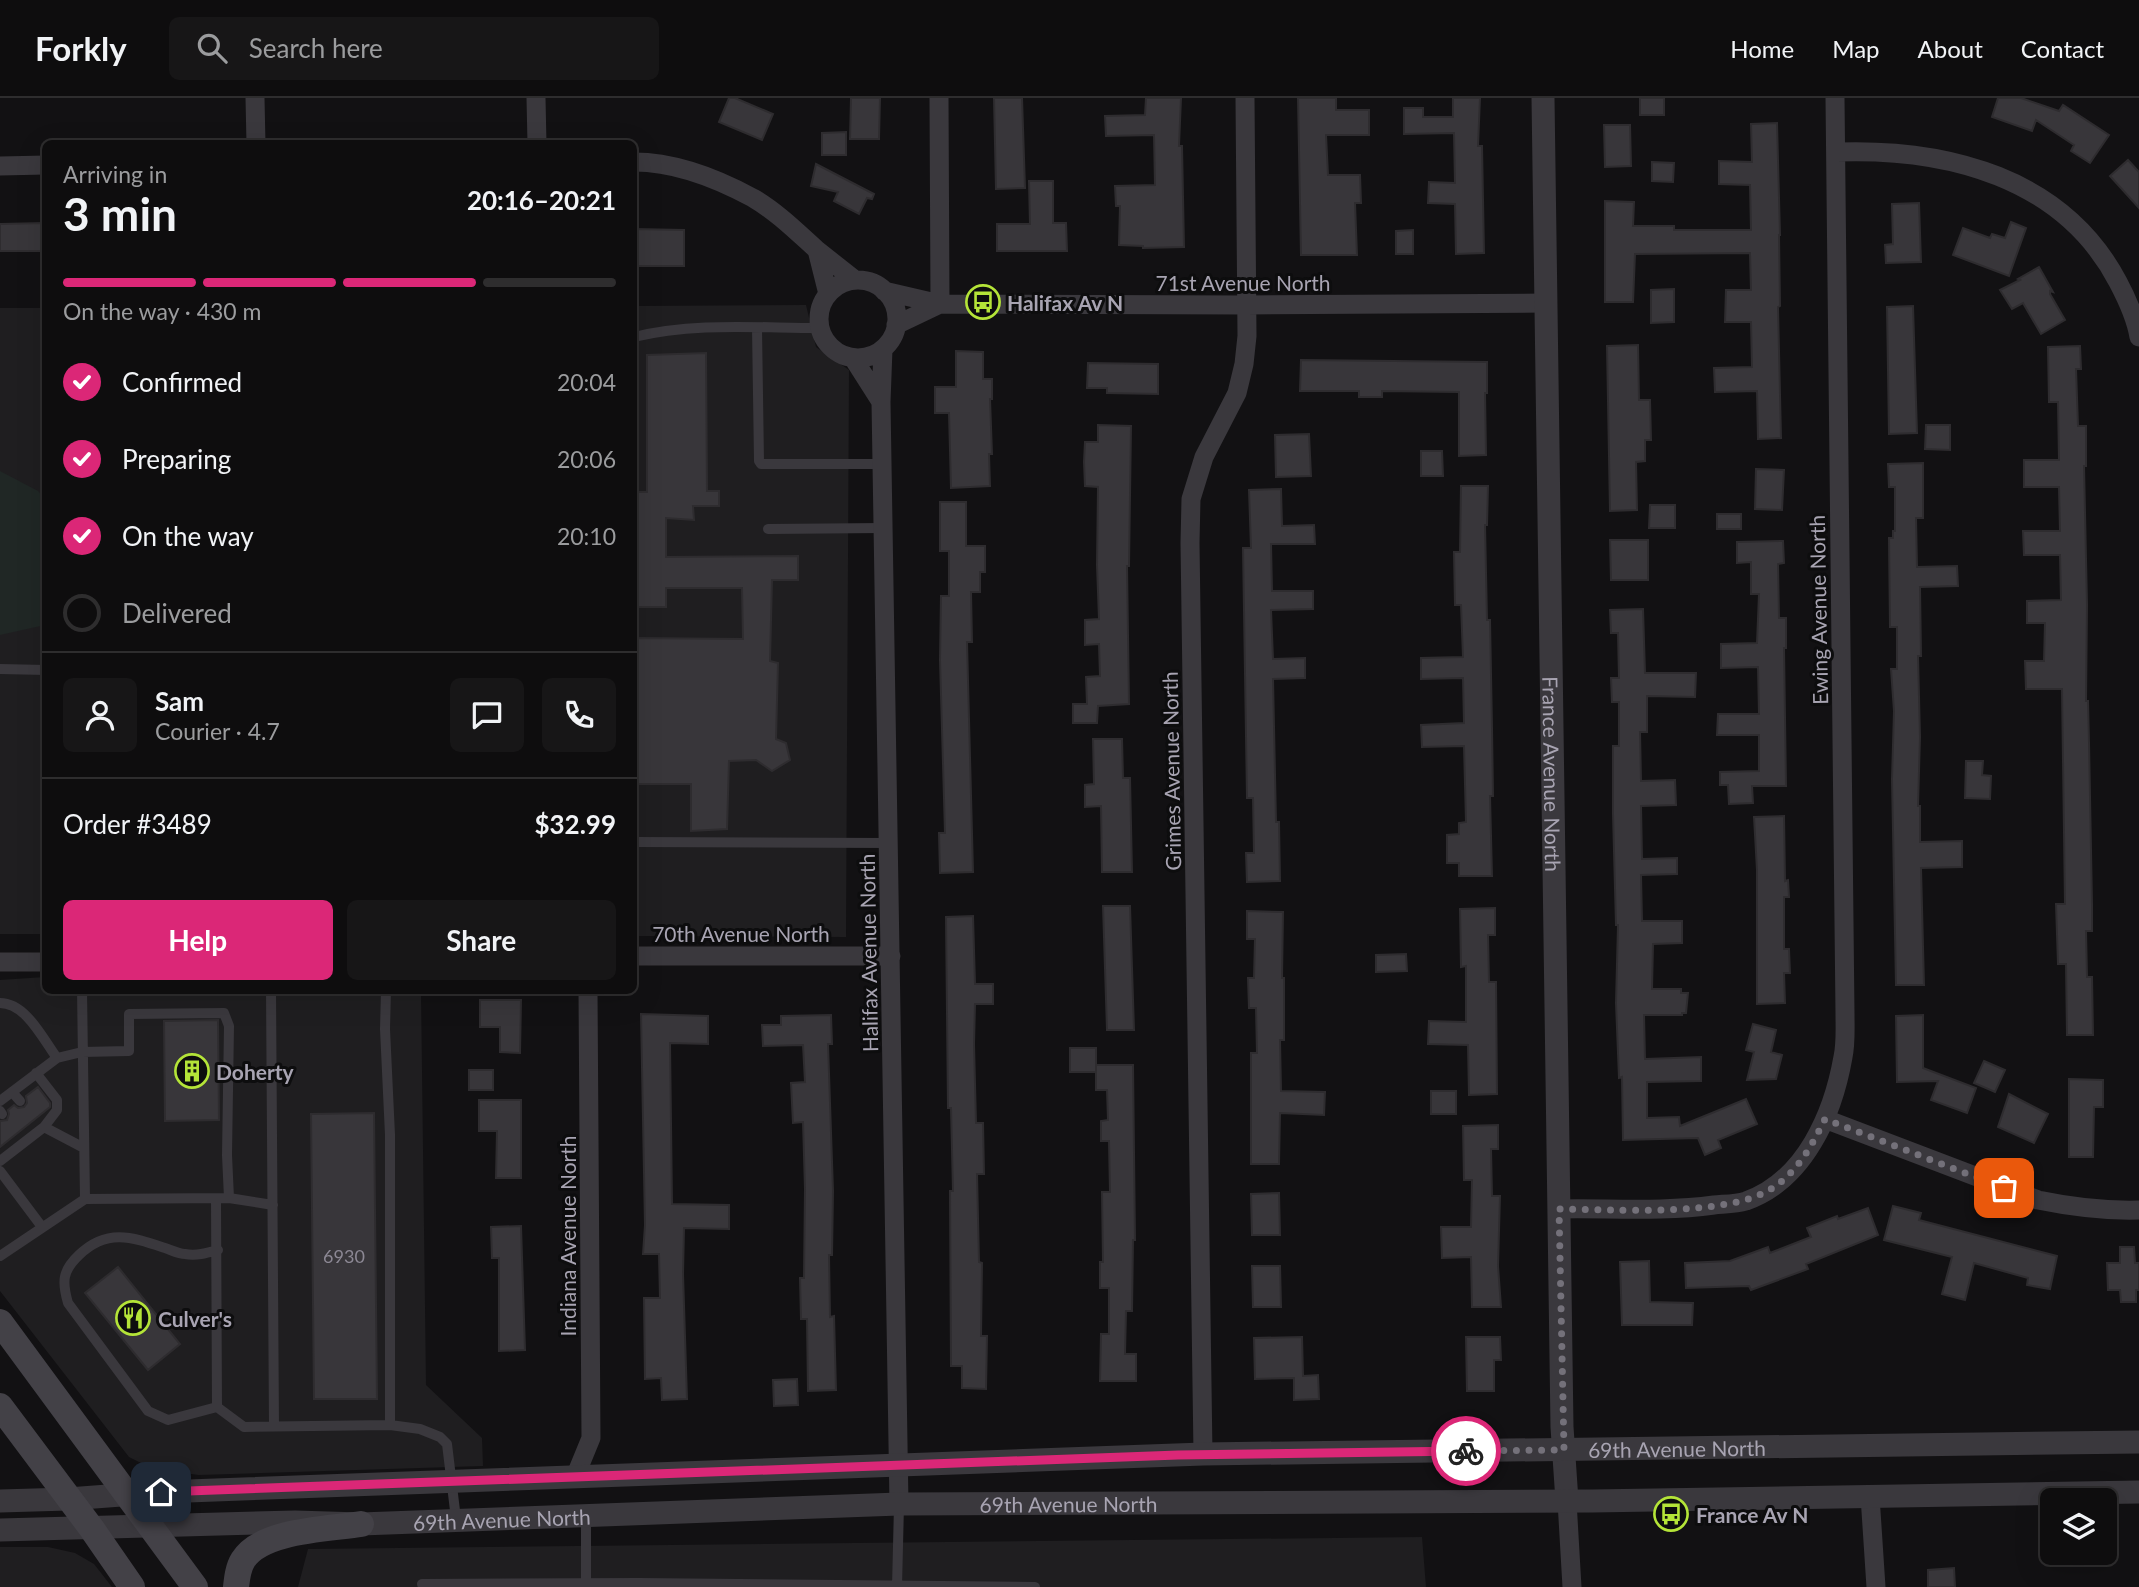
<!DOCTYPE html>
<meta charset="utf-8">
<style>
:root{--surface:#0e0d0e;--page:#171617;--text:#f1f3f6;--muted:#9b9c9e;--line:#2e2d2e;--accent:#db2777}
body{margin:0;font-family:Lato,sans-serif;background:var(--page);color:var(--text);height:100vh;display:flex;flex-direction:column;font-size:26px;white-space:nowrap}
*{box-sizing:border-box;margin:0}
p{font-size:23px;color:var(--muted)}
.icon{flex:none;width:38px;height:38px;fill:none;stroke:currentColor;stroke-width:2;stroke-linecap:round;stroke-linejoin:round}
.map{position:relative;flex:1;overflow:hidden}
.details{position:absolute;left:42px;top:42px;width:595px;height:854px;display:flex;flex-direction:column;background:var(--surface);border-radius:10px;box-shadow:0 7px 28px #0002,0 0 0 2px var(--line)}
.details>*{flex:none}
.buttons{position:absolute;left:2040px;top:1390px;display:grid;gap:14px}
.buttons a{display:grid;place-items:center;width:77px;height:77px;border-radius:10px;background:var(--surface);box-shadow:0 7px 28px #0002,0 0 0 2px var(--line);font-size:35px}
.pin{position:absolute;display:grid;place-items:center;width:60px;height:60px;color:#fff;margin:-30px;border-radius:14px;box-shadow:0 4px 10px #0006}
.courier{position:absolute;display:grid;place-items:center;width:70px;height:70px;margin:-35px;border:5px solid #db2777;border-radius:50%;background:#fff;color:#222;box-shadow:0 2px 9px #0007}
.headline em{font-style:normal;font-weight:700}
.headline div{display:flex;flex-direction:column-reverse}
.headline{display:flex;align-items:center;justify-content:space-between;height:119px;padding:0 21px}
h1{font-size:46px;font-weight:700;line-height:52px}
.bar{display:grid;grid-template-columns:repeat(4,1fr);gap:10px 7px;align-content:center;height:84px;padding:0 21px}
.bar i{height:9px;border-radius:5px;background:var(--line)}
.bar .selected{background:var(--accent)}
.bar p{grid-column:span 4}
.line{display:flex;align-items:center;gap:18px;padding:0 21px;border-top:2px solid var(--line)}
.line div{flex:1}
.round{display:grid;place-items:center;flex:none;width:74px;height:74px;border-radius:10px;background:var(--page)}
ol{padding:0 21px;list-style:none}
li{display:flex;align-items:center;gap:21px;height:77px}
li p{margin-inline-start:auto}
li .icon{padding:7px;border-radius:50%;background:var(--accent);color:#fff;stroke-width:4}
li:last-child{color:var(--muted)}
li i{width:38px;height:38px;border:4px solid var(--line);border-radius:50%}
.action{display:flex;gap:14px;margin-top:auto;padding:14px 21px}
.action a{flex:1;height:80px;border-radius:10px;background:var(--accent);color:#fff;font-size:28px;font-weight:700;line-height:80px;text-align:center}
.action a+a{background:var(--page);color:var(--text)}
header{display:flex;align-items:center;gap:42px;box-sizing:border-box;height:98px;padding:0 35px;background:var(--surface);border-bottom:2px solid var(--line)}
header strong{font-size:33px}
nav{display:flex;gap:38px;margin-inline-start:auto;font-size:24px}
.search{width:490px;height:63px;background:var(--page);display:flex;align-items:center;gap:18px;box-sizing:border-box;padding:0 24px;border-radius:10px;color:var(--muted);font-size:26px}
.map>svg:first-child{display:block}
</style>
<header>
<strong>Forkly</strong>
<div class="search"><svg class="icon" aria-label="search" viewBox="0 0 24 24"><circle cx="10" cy="10" r="6"/><path d="M15 15l6 6"/></svg>Search here</div>
<nav><a>Home</a><a>Map</a><a>About</a><a>Contact</a></nav>
</header>
<div class="map">
<svg width="2139" height="1489" viewBox="0 0 2139 1489">
<rect width="100%" height="100%" fill="#121113"/>
<!-- built -->
<path fill="#1f1e20" d="M806,207L816,249L849,272L846,839L634,838V208Z
M0,210H45V836H0Z
M45,879L46,892L421,893L426,1287L482,1340L483,1368L199,1377L153,1371L129,1359L0,1193V882Z
M1422,1439L1426,1489H298L308,1451Z
M0,1449H48L75,1455L94,1466L112,1489H0Z"/>
<!-- green -->
<path fill="#202725" d="M0,373L38,393L46,402L45,527L0,537Z"/>
<!-- building -->
<path fill="#38363a" stroke="#2e2c2f" stroke-width="2" d="M729,0H735L773,16L762,42L719,24Z
M851,0H880L879,41H850Z
M994,0H1022L1025,90L996,91Z
M1146,0H1181L1179,48H1182L1184,149L1143,150V148L1119,147L1120,108H1116L1115,88L1155,87L1154,37L1106,38L1105,18L1145,17Z
M1298,0H1336V12H1369V37H1326L1328,77H1360L1361,105H1355L1357,157H1301Z
M1453,0H1480L1478,48H1482L1484,155L1456,156L1455,106L1428,105L1429,84L1455,85L1454,35L1404,36V10H1423V19H1453Z
M1640,0H1664V17H1640Z
M1998,0H2021L2059,13L2063,7L2109,37L2090,65L2071,53L2074,47L2036,22L2032,33L1992,19Z
M1777,25L1780,137H1779L1780,208L1778,209L1781,340L1758,341L1757,293L1715,294L1714,270L1752,269L1751,224H1725L1726,192H1751L1750,155L1635,156L1633,204H1605V103L1634,104L1633,128H1674V132H1751L1750,87L1719,86V63L1752,64L1751,26Z
M1604,27H1630L1631,68L1605,69Z
M846,34V57H822V35Z
M2128,62L2139,74V110L2110,78Z
M1652,64L1674,65L1673,84L1652,83Z
M816,66L874,96L872,101L867,100L859,116L834,103L838,94L811,88Z
M1029,83H1053V125H1066L1067,153H997V126H1030Z
M1919,105L1921,164L1886,165L1885,147L1893,146L1892,106Z
M2011,124L2026,130L2009,178L1953,157L1963,130L1990,140L1992,136L2005,140Z
M44,125L45,153H0V126Z
M634,131L684,132V168H634Z
M1413,132V156H1396V133Z
M2039,169L2053,194L2050,193V196L2065,222L2041,236L2023,205L2012,211L2000,192L2020,182L2018,181Z
M1674,191V224L1651,225V192Z
M1913,208L1917,335L1889,336L1887,209Z
M1638,247L1639,302H1650L1651,342H1645V363L1636,364L1637,412L1610,413L1607,248Z
M2080,248L2081,271H2076L2078,328H2086V368H2084L2087,507L2086,603H2088L2089,644L2092,806V833H2086L2087,879H2092L2093,937H2067L2066,866H2058L2056,806H2065L2062,591H2026L2025,563H2044L2045,525H2027V503L2061,502L2060,457H2024L2023,433H2060L2059,389H2024V362H2059L2058,304H2049L2048,249Z
M956,253L983,254V281H992V301H990L992,356H989L990,388L951,390L949,315H935V289H956Z
M706,255L707,393H719V408H693L694,422L666,420V459L798,458V482H772L770,563L778,565L776,641L786,645L790,662L772,673L756,662L729,663L727,731L691,733V686H634V540L743,541L742,490H666V509H634V394H647V257Z
M1301,262L1487,264V295H1485L1486,357L1459,358V294L1382,293V299H1359V293H1300Z
M1088,265L1158,266V296L1107,295V290H1087Z
M1098,327L1131,328L1129,468H1127L1129,606L1098,608L1097,625H1073V606H1087L1086,579L1100,578L1099,546L1085,547V522L1099,521L1097,467L1098,389L1085,388L1084,364L1085,344H1098Z
M1926,327H1950V352L1925,351Z
M1309,336L1311,378L1276,379L1275,337Z
M1421,353H1442L1443,378H1421Z
M1923,365V420H1916L1917,469L1957,468L1958,488L1920,489L1921,558H1918L1920,639L1918,708H1920V744L1962,743V769L1921,770L1924,887H1896L1892,681L1894,613L1891,571H1897V529H1890L1889,440H1893V433H1895V389H1889L1888,366Z
M1756,371L1784,372L1782,412L1755,411Z
M1461,388H1488L1487,427H1485L1487,522H1490L1492,630L1493,698H1490L1492,778H1459V765H1447V737L1459,736V725L1466,724L1464,648L1422,649L1421,627L1464,625L1463,580L1421,581V560L1463,559L1461,507H1455L1454,454H1460Z
M1281,391L1282,428L1314,427L1315,446H1271L1272,493H1313V511L1271,512L1273,561L1305,560V580L1273,581L1276,724H1279L1280,783L1247,784L1246,755H1254L1253,700H1247L1243,450H1251L1249,392Z
M940,404H966V448H985V474H980V494H971L972,544H967L973,774L940,775L939,735H945L940,562L941,498H949V453H940Z
M1650,407H1675V430H1649Z
M1717,416H1741V431H1717Z
M1610,442H1648V482H1611Z
M1783,443L1784,465L1778,466L1779,520H1786V550H1784L1786,688H1752L1753,705L1729,706L1728,687H1720V674L1759,673V637H1717L1718,616H1759L1758,569L1721,570V546L1757,545L1759,496H1751V464L1737,465V444Z
M1643,511L1645,575H1696L1695,599L1647,598V634H1640L1641,683L1675,682L1676,707L1641,708L1642,761L1677,760V776L1641,777L1642,823H1682V845L1653,846L1652,891H1681V895H1688L1686,915H1682V917H1644L1645,961L1701,959V983L1647,984V1020L1679,1019L1680,1028L1746,1001L1757,1026L1718,1042L1721,1050L1705,1057L1698,1040L1623,1042L1622,979L1619,980L1616,905L1618,827H1616L1613,716V648H1619V604H1612L1611,580H1619L1618,535H1611L1610,512Z
M1093,641H1122L1123,680H1130L1132,774H1102L1101,708L1085,709V687L1094,686Z
M1966,663H1983L1982,677L1991,678L1990,701L1965,700Z
M1784,718L1785,783L1788,782L1789,799H1784V851H1789L1790,875H1784L1785,905L1757,906V772L1754,719Z
M1103,808H1130L1134,932H1107Z
M1495,810V837H1488L1489,884H1496L1497,996L1469,997L1468,947L1428,946L1429,923L1466,924V868L1461,869L1460,811Z
M1247,813L1283,814L1282,880H1284V942H1280L1281,993L1325,994L1324,1017L1280,1015L1279,1066H1251V955H1257L1256,910H1249L1248,880H1254L1255,841H1247Z
M973,818L975,886H993V906H975L974,946L976,1025H983L984,1076H977L979,1164L982,1165L981,1238H987L986,1291L962,1290V1268H951L950,1093H953L951,1010H948L946,819Z
M1406,856L1407,873L1376,874V857Z
M480,902H521L520,955L500,954V929H480Z
M641,916L708,918V946L670,945L672,1106L729,1107V1131L684,1130L683,1176L687,1301L662,1302L661,1280L645,1281L644,1200H660L659,1156H643L645,1127Z
M831,917L832,946H828L833,1093L832,1157H829L830,1219L834,1218L836,1292L808,1293L807,1221H801L800,1180H804L805,1091L803,1024L793,1025L791,985L805,984L803,947L763,948L762,927H781V918Z
M1923,917V970L1976,990L1967,1015L1931,1002L1938,983L1897,984L1896,918Z
M218,922L219,1022L165,1023L164,923Z
M1753,926L1776,932L1771,954L1782,957L1776,981L1747,982L1754,954L1746,952Z
M1070,950H1096V974H1070Z
M1984,963L2005,972L1995,994L1974,985Z
M1096,967H1133L1135,1142H1133L1132,1213H1126L1125,1256H1136V1283H1100L1101,1236H1109V1190H1100V1164H1103L1102,1094H1110L1109,1043H1101V1023L1108,1022L1107,992H1096Z
M469,972H493V992H469Z
M2069,981L2103,982V1009H2094L2093,1059H2069Z
M38,989L50,1005V1009L0,1049V1023L7,1022L9,1016L8,1012L14,1007L18,1010L24,1009L27,1005L26,998Z
M1431,993H1456V1016H1431Z
M2009,996L2048,1016L2034,1045L1998,1029Z
M479,1002H521V1080H496L497,1033H479Z
M374,1015L377,1301H314L311,1016Z
M1498,1027V1051H1491L1492,1098H1500L1498,1168L1501,1209H1472L1471,1159L1442,1160L1441,1129H1471L1472,1082H1464L1463,1028Z
M1279,1095L1280,1137H1252L1251,1096Z
M1893,1108L1921,1115L1919,1122L2057,1158L2050,1191L2027,1187L2028,1180L1974,1165L1965,1202L1942,1196L1952,1159L1884,1142Z
M1868,1110L1878,1137L1806,1166L1808,1171L1751,1192L1749,1188L1686,1190L1685,1165L1730,1163L1768,1149L1770,1155L1811,1139L1807,1130L1837,1118L1838,1121Z
M521,1128L525,1252L499,1253V1160H492L491,1129Z
M2120,1149H2134L2135,1165H2139V1192H2136V1204H2121L2120,1192H2108L2107,1165H2120Z
M1649,1163L1650,1204L1693,1205L1692,1227H1622L1620,1164Z
M1252,1168H1280L1281,1209H1253Z
M118,1169L180,1246L148,1272L85,1195Z
M1302,1239L1303,1278L1318,1277L1319,1301L1294,1302V1280L1255,1281L1254,1240Z
M1466,1239H1500L1501,1262H1494V1293H1467Z
M797,1281L798,1307L774,1308L773,1282Z
M1954,1470L1955,1489H1928V1472Z"/>
<g fill="none" stroke-linecap="round" stroke-linejoin="round">
<!-- service -->
<path stroke="#3a383d" stroke-width="10" d="M757,230L759,363L761,366H882
M634,239C694,224 758,230 819,230
M768,431L883,430
M0,571L46,572
M634,744L888,745
M82,892L85,1101
M271,892L274,1328
M386,892L385,931L390,1037V1327
M0,905C26,905 43,941 57,960
M36,975L57,1002V1012L44,1029
M12,994L20,1003
M0,1003L57,960L82,954L129,953V916L224,915L229,928L227,1057L229,1100
M0,1013L2,1016
M0,1063L44,1029L84,1050
M0,1073L42,1129
M216,1102L217,1309L244,1329L390,1327L420,1331L440,1339L447,1346L456,1421
M0,1158L85,1101L229,1100L273,1107
M217,1309L168,1322L148,1313L68,1205C62,1184 62,1173 79,1157C107,1130 132,1139 165,1150C171,1152 179,1156 185,1156C197,1158 207,1155 218,1152
M586,1485V1419
M423,1489L422,1486L639,1485L1035,1489
M897,1489L899,1407"/>
<!-- minor -->
<path stroke="#3a383d" stroke-width="19" d="M255,0L256,46
M536,0L537,46
M939,0L940,206
M1836,54C1947,50 2063,79 2118,184C2127,201 2136,220 2139,239
M634,64C674,64 718,81 753,100C777,114 797,134 817,152
M0,68L46,67
M819 221a39 39 0 1 1 78 0a39 39 0 1 1-78 0Z
M884,193L940,206L1247,207L1546,205
M828,196L817,152L855,182
M896,227L940,206
M853,260L881,304L883,251
M881,304L899,1406
M634,858H891
M0,864H46
M1825,1021L2038,1102C2072,1109 2104,1113 2139,1112
M1559,1111C1610,1110 1663,1114 1714,1107C1724,1106 1736,1106 1746,1103C1805,1082 1833,1016 1843,959C1846,945 1845,930 1845,916L1835,0
M1203,1356L1190,445L1191,401L1204,359L1237,295L1244,266L1247,238L1245,0
M575,1379L591,1340L588,892
M1870,1398L1876,1489
M1567,1403L1572,1489"/>
<!-- tertiary -->
<g stroke="#3a383d" stroke-width="23">
<path id="s1" d="M1543,0L1562,1329L1567,1403"/>
<path id="s2" d="M0,1403L68,1401L161,1394L1203,1356L2139,1344"/>
<path id="s3" d="M0,1432L295,1424L361,1426L899,1406L1592,1403L2139,1394"/>
</g>
<!-- secondary -->
<path stroke="#434147" stroke-width="26" d="M0,1224L195,1489
M0,1308L92,1431L132,1489
M236,1489C237,1480 238,1470 243,1462C261,1432 329,1431 361,1426"/>
</g>
<g fill="none" stroke-linecap="round" stroke-linejoin="round">
<!-- done -->
<path stroke="#74717a" stroke-width="7" stroke-dasharray="0 12.6" d="M1466,1353L1564,1352L1559,1111C1614,1111 1730,1120 1774,1089C1799,1072 1812,1047 1825,1021L2004,1090"/>
<!-- route -->
<path stroke="#db2777" stroke-width="9" d="M161,1394L1178,1357L1466,1353"/>
</g>
<!-- icons -->
<defs>
<g id="bus-ring" transform="scale(1.75)"><circle r="9.5" fill="#0d0d0e" stroke="#b4e438" stroke-width="1.5"/><path d="M-5-6H5V4H4V6H2V4H-2V6H-4V4H-5ZM-3.5-4V0h7V-4ZM-3.5 1.2v1.5H-2V1.2ZM2 1.2v1.5H3.5V1.2Z" fill="#b4e438"/></g>
<g id="building-ring" transform="scale(1.75)"><circle r="9.5" fill="#0d0d0e" stroke="#b4e438" stroke-width="1.5"/><path d="M-4-6H4V6H1V3H-1V6H-4ZM-2.5-4.3h1.7v1.8h-1.7ZM.8-4.3h1.7v1.8H.8ZM-2.5-1h1.7V.8h-1.7ZM.8-1h1.7V.8H.8Z" fill="#b4e438"/></g>
<g id="restaurant-ring" transform="scale(1.75)"><circle r="9.5" fill="#0d0d0e" stroke="#b4e438" stroke-width="1.5"/><path d="M-5-6h1v4h1v-4h1v4h1v-4h1v5L-1.5 .5V6h-2V.5L-5-1ZM5-6V6H3V1.5H1.5Q1.5-4 5-6Z" fill="#b4e438"/></g>
</defs>
<g fill-rule="evenodd">
<use href="#bus-ring" x="983" y="204"/>
<use href="#building-ring" x="192" y="973"/>
<use href="#restaurant-ring" x="133" y="1220"/>
<use href="#bus-ring" x="1671" y="1416"/>
</g>
<g text-anchor="middle" dominant-baseline="central" stroke-width="6" stroke-linejoin="round" paint-order="stroke">
<!-- number labels -->
<g font-size="18" fill="#8c8894">
<text x="344" y="1158">6930</text>
</g>
<!-- street labels -->
<g font-size="21" fill="#a8a4b2" stroke="#0d0d0e">
<text x="1243" y="184">71st Avenue North</text>
<text transform="translate(1818 512) rotate(-91)">Ewing Avenue North</text>
<text transform="translate(1171 673) rotate(-91)">Grimes Avenue North</text>
<text stroke="none"><textPath href="#s1" startOffset="676">France Avenue North</textPath></text>
<text x="741" y="835">70th Avenue North</text>
<text transform="translate(868 855) rotate(-91)">Halifax Avenue North</text>
<text transform="translate(567 1138) rotate(-90)">Indiana Avenue North</text>
<text stroke="none"><textPath href="#s2" startOffset="1678">69th Avenue North</textPath></text>
<text stroke="none"><textPath href="#s3" startOffset="1069">69th Avenue North</textPath></text>
<text stroke="none"><textPath href="#s3" startOffset="502">69th Avenue North</textPath></text>
</g>
<!-- poi labels -->
<g font-size="21" font-weight="bold" fill="#a8a4b2" stroke="#0d0d0e" text-anchor="start">
<text x="1007" y="204">Halifax Av N</text>
<text x="216" y="973">Doherty</text>
<text x="158" y="1220">Culver's</text>
<text x="1696" y="1416">France Av N</text>
</g>
</g>
</svg>
<div class="buttons">
<a><svg class="icon" aria-label="layers" viewBox="0 0 24 24"><path d="M12 4l9 5-9 5-9-5zM3 14l9 5 9-5"/></svg></a>
</div>
<div class="pin" style="left:2004px;top:1090px;background:#ea580c"><svg class="icon" aria-label="bag" viewBox="0 0 24 24"><path d="M5 8h14l-1 12H6zM9 8a3 3 0 0 1 6 0"/></svg></div>
<div class="pin" style="left:161px;top:1394px;background:#1f2937"><svg class="icon" aria-label="home" viewBox="0 0 24 24"><path d="M3 11l9-7 9 7M6 9v11h12V9"/></svg></div>
<div class="courier" style="left:1466px;top:1353px"><svg class="icon" aria-label="bike" viewBox="0 0 24 24"><circle cx="6" cy="16" r="4"/><circle cx="18" cy="16" r="4"/><path d="M6 16l4-8h5l3 8M10 8l3 8H6M13 5h3"/></svg></div>
<section class="details">
<div class="headline"><div><h1>3 min</h1><p>Arriving in</p></div><em>20:16–20:21</em></div>
<div class="bar"><i class="selected"></i><i class="selected"></i><i class="selected"></i><i></i><p>On the way · 430 m</p></div>
<ol>
<li><svg class="icon" aria-label="check" viewBox="0 0 24 24"><path d="M5 12l5 5 9-10"/></svg>Confirmed<p>20:04</p></li>
<li><svg class="icon" aria-label="check" viewBox="0 0 24 24"><path d="M5 12l5 5 9-10"/></svg>Preparing<p>20:06</p></li>
<li><svg class="icon" aria-label="check" viewBox="0 0 24 24"><path d="M5 12l5 5 9-10"/></svg>On the way<p>20:10</p></li>
<li><i></i>Delivered</li>
</ol>
<div class="line" style="height:126px"><a class="round"><svg class="icon" aria-label="person" viewBox="0 0 24 24"><circle cx="12" cy="8" r="4"/><path d="M4 21q1-7 8-7t8 7"/></svg></a><div><b>Sam</b><p>Courier · 4.7</p></div><a class="round"><svg class="icon" aria-label="chat" viewBox="0 0 24 24"><path d="M4 5h16v11H9l-5 4z"/></svg></a><a class="round"><svg class="icon" aria-label="phone" viewBox="0 0 24 24"><path d="M5 4h4l2 5-3 2q2 4 5 5l2-3 5 2v4C11 20 4 13 5 4z"/></svg></a></div>
<div class="line" style="height:91px"><div>Order #3489</div><b>$32.99</b></div>
<div class="action"><a>Help</a><a>Share</a></div>
</section>
</div>
